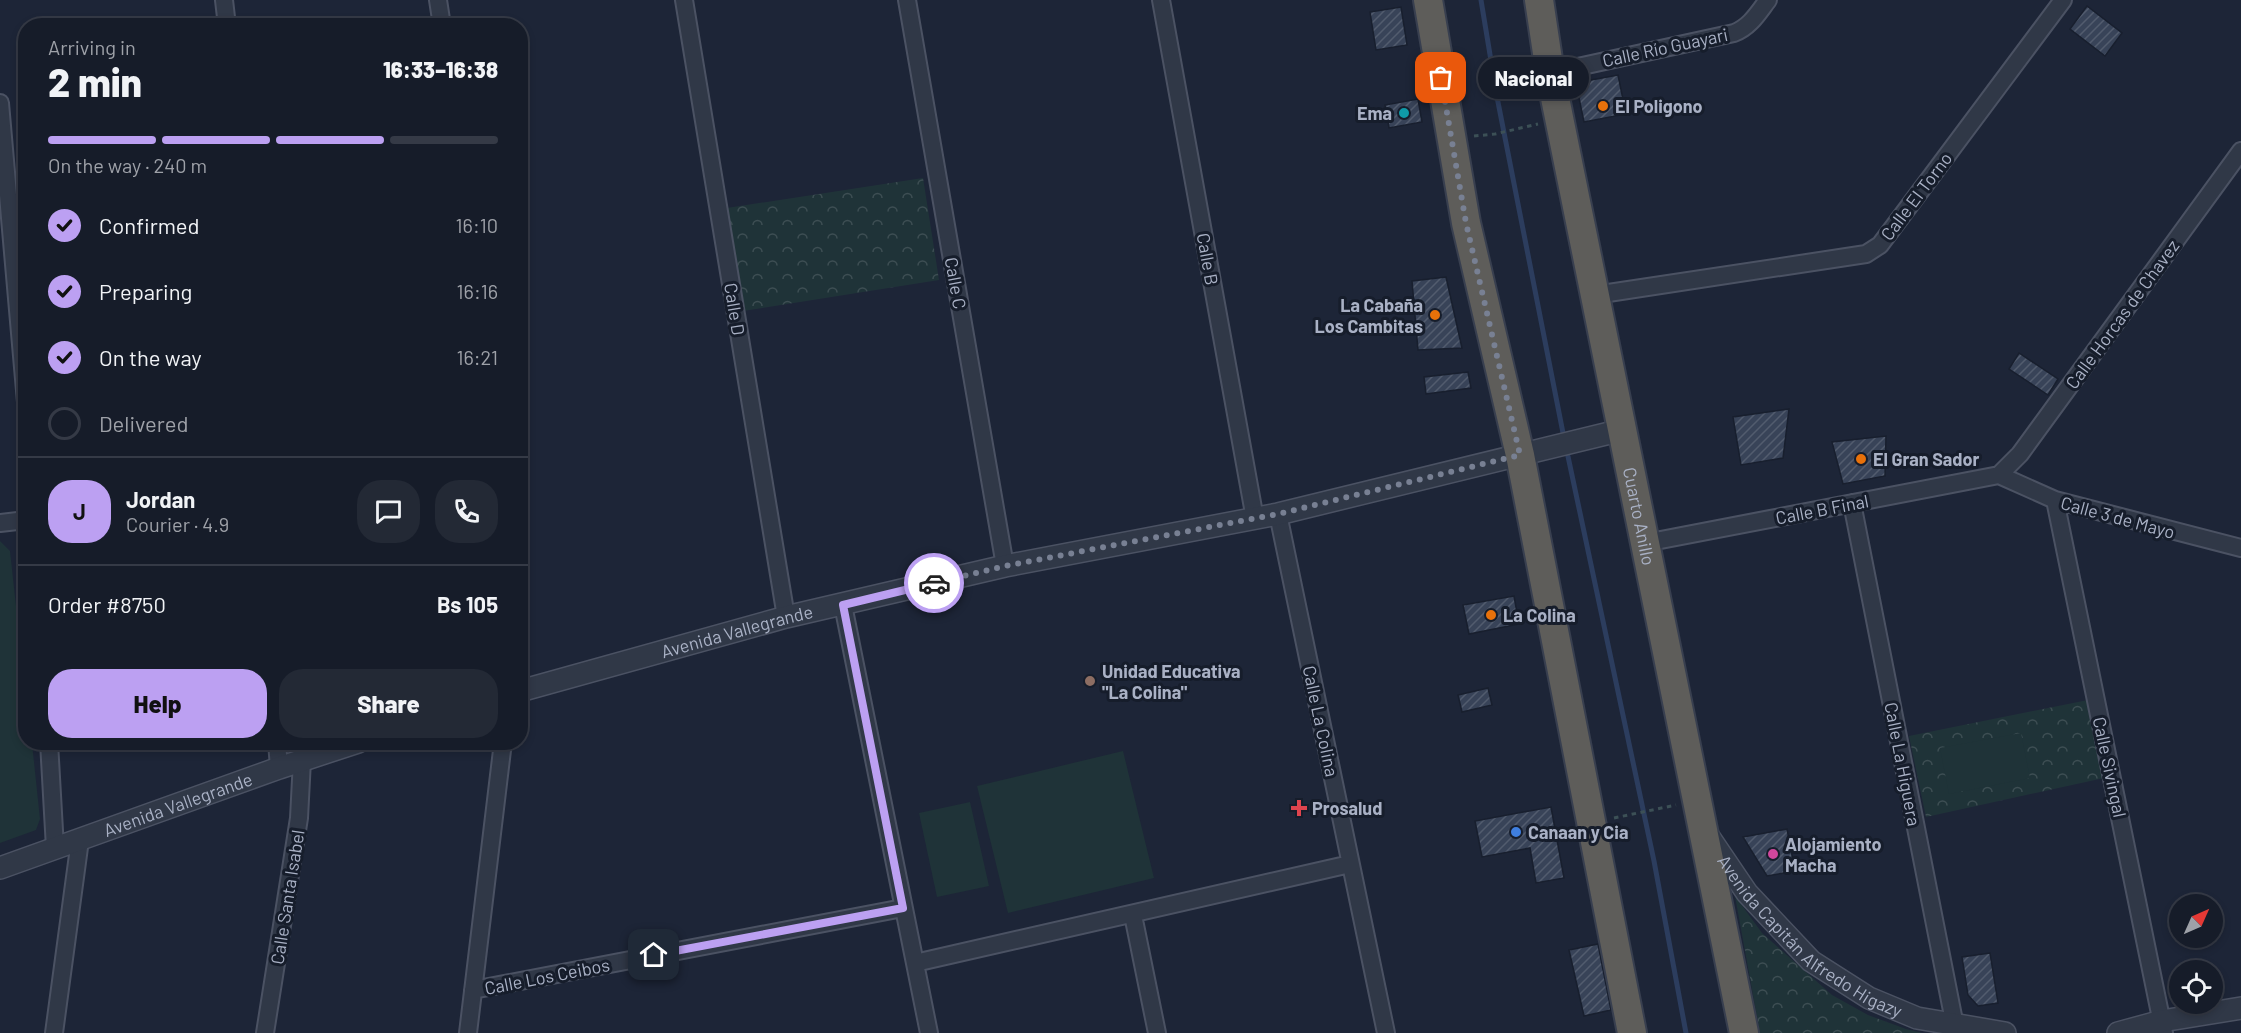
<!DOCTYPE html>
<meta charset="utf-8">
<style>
:root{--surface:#161c29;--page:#232935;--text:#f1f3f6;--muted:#9ea1a8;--line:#353a46;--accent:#bca0f2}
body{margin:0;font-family:Barlow,sans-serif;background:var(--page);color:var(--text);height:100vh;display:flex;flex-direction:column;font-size:22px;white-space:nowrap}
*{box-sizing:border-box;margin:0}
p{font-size:20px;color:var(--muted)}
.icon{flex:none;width:33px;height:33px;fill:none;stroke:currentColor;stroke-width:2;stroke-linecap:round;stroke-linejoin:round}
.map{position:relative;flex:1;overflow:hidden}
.drawer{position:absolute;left:18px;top:18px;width:510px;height:732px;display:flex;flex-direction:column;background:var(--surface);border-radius:24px;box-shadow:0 3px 9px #0003,0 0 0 2px var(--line)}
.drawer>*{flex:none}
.needle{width:39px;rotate:45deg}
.fabs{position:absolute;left:2169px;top:894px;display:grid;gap:12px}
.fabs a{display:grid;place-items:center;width:54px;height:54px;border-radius:50%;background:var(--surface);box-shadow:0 3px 9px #0003,0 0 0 2px var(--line);font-size:30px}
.pin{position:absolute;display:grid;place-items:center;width:51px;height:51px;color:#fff;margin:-26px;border-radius:12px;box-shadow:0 3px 9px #0006}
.courier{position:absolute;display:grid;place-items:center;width:60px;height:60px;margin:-30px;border:4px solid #bca0f2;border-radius:50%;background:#fff;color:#222;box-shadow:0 2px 8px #0007}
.bubble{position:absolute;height:42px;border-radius:21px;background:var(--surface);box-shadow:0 3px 9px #0003,0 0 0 2px var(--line);font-size:20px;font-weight:800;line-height:42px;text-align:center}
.headline em{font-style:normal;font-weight:800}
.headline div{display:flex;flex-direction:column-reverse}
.headline{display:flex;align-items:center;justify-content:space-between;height:102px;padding:0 30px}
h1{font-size:39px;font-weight:800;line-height:45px}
.bar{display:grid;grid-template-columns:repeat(4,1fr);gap:9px 6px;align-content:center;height:72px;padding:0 30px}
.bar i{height:8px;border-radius:4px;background:var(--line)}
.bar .selected{background:var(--accent)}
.bar p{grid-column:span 4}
.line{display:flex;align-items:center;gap:15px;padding:0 30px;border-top:2px solid var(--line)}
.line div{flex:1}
.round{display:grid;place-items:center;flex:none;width:63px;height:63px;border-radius:24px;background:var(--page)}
ol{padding:0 30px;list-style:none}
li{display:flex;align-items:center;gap:18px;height:66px}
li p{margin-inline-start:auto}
li .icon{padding:6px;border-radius:50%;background:var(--accent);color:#111;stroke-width:4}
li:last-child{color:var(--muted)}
li i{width:33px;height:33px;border:3px solid var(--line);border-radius:50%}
.button{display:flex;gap:12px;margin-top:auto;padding:12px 30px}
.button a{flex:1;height:69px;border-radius:24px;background:var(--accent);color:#111;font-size:24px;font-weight:800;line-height:69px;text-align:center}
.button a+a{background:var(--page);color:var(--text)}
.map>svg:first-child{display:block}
</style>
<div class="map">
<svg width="2241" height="1033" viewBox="0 0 2241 1033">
<defs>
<pattern id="park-crowns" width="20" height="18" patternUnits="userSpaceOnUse" patternTransform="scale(1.5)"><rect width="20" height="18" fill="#1f3338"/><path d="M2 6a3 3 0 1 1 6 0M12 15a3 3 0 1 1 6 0" fill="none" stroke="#3d4e53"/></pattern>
<pattern id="building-hatch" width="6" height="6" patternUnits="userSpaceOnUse" patternTransform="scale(1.5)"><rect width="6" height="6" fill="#384358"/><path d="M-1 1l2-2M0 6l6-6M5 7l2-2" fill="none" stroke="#525c6e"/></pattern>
</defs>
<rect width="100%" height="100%" fill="#1d2537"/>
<!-- park -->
<path fill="url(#park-crowns)" d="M923,178L939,280L743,311L727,208Z
M2088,700L2104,778L1926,817L1909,736Z
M1735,896L1762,933L1832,995L1868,1015L1906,1029L1922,1033H1760Z"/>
<!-- pitch -->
<path fill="#1f3338" d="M0,541L10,551L25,688L26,742L32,743L40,819L36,830L0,843Z
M2021,733L2030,778L1949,794L1940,748Z
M1123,751L1154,878L1008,913L977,786Z
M970,802L989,886L937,897L919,813Z"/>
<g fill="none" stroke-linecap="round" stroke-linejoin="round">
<!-- stream -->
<path stroke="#2c3d5e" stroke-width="5" d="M1481,0L1497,97L1564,438
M1566,447L1654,861L1686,1033"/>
</g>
<!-- building -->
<path fill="url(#building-hatch)" stroke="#181f2e" stroke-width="1.5" d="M2087,6L2122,33L2105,56L2070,29Z
M1401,7L1407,45L1376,50L1370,12Z
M1618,75L1626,114L1584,122L1579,98L1591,80Z
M1418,99L1422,122L1389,128L1385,105Z
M1446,277L1462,348L1418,350L1412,281Z
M2019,353L2058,379L2048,395L2009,369Z
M1468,372L1471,388L1426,394L1424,377Z
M1789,409L1783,458L1741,465L1733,417Z
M1886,436L1885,476L1843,484L1832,442Z
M1514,596L1519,624L1469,634L1463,605Z
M1488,688L1492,705L1462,712L1458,695Z
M1551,807L1564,878L1536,883L1530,848L1482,857L1475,821Z
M1787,829L1795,871L1767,876L1743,837Z
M1598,944L1611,1010L1584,1016L1569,950Z
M1990,953L1998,1003L1978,1006L1968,995L1962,957Z"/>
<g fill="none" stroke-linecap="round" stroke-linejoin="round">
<!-- minor casing -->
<g stroke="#4b5263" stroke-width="20">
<path id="minor" d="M224,0L227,26
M438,0L442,26
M684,0L786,617
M907,0L1005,566
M1161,0L1255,519
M1550,73L1734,33C1750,27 1758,13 1768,0
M0,103L26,402
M1595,295L1866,254L1880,245L2063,0
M1999,475L2055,500L2241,548
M2055,500L2164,1033
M1852,503L1955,1026
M1278,514L1386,1033
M0,523L26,520
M1645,543L1999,475L2020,454L2241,151
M843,605L929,1033
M49,742L55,848
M277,742L279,768
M1133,915L1157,1033
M915,963L1350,864
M473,990L903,908
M54,1033L80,840
M265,1033L299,818L302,760
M468,1033L503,742"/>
</g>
<!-- tertiary casing -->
<g stroke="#4b5263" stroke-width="24">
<g id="tertiary">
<path id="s1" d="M520,691L786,617L1005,566L1278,514L1622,430"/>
<path id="s2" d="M1707,834L1747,893L1811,961L1869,998L1917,1018L2005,1033"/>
<path id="s3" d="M0,868L279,768L358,742"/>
<path d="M2118,1033L2162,1021L2241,1008"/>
</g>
</g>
<!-- trunk casing -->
<g stroke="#383f4f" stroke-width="32">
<g id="trunk">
<path d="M1428,0L1466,223L1520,455L1632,1033"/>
<path id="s4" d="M1539,0L1550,73L1744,1033"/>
</g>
</g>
<!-- path -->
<path stroke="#3c5056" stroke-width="3" stroke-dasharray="4.5 4.5" stroke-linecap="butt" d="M1474,136L1495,134L1538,124
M1614,818L1676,805"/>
<!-- minor -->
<use href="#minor" stroke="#303847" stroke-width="16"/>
<!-- tertiary -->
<use href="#tertiary" stroke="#303847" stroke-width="21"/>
<!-- trunk -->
<use href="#trunk" stroke="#5e5d5a" stroke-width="28"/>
</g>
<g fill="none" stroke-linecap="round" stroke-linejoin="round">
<!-- done -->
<path stroke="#788093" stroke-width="6" stroke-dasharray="0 10.8" d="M934,583L1005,566L1278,514L1520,455L1466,223L1441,78"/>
<!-- route -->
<path stroke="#bca0f2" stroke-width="8" d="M654,955L903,908L843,605L934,583"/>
</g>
<!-- markers -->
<g fill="#e8710a" stroke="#161d2b" stroke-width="2">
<circle cx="1603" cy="106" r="6"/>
<circle cx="1435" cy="315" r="6"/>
<circle cx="1861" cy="459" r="6"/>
<circle cx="1491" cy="615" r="6"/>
</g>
<circle fill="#0f9aa8" stroke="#161d2b" stroke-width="2" cx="1404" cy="113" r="6"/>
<circle fill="#8d6e63" stroke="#161d2b" stroke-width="2" cx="1090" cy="681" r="6"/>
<path fill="#e0444e" stroke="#161d2b" stroke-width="2" d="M1296 799h6v6h6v6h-6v6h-6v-6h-6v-6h6z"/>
<circle fill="#3f7fe0" stroke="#161d2b" stroke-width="2" cx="1516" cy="832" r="6"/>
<circle fill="#d1479c" stroke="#161d2b" stroke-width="2" cx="1773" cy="854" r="6"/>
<g text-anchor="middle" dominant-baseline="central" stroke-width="6" stroke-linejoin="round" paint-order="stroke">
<!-- street labels -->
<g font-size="18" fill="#a9b1c5" stroke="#161d2b">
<text transform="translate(1665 47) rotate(-12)">Calle Río Guayari</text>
<text transform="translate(1916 196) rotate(-53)">Calle El Torno</text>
<text transform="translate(1208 259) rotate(80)">Calle B</text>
<text transform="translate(956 283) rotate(80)">Calle C</text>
<text transform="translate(735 309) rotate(81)">Calle D</text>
<text transform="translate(2122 314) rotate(-54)">Calle Horcas de Chavez</text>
<text transform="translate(1822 509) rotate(-11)">Calle B Final</text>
<text stroke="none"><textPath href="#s4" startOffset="526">Cuarto Anillo</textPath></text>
<text transform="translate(2118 517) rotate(15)">Calle 3 de Mayo</text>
<text stroke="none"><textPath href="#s1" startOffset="225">Avenida Vallegrande</textPath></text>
<text transform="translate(1321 721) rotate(78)">Calle La Colina</text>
<text transform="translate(1903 764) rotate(79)">Calle La Higuera</text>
<text transform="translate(2110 767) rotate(78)">Calle Sivingal</text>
<text stroke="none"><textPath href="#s3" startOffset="189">Avenida Vallegrande</textPath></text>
<text transform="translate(287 897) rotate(-81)">Calle Santa Isabel</text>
<text stroke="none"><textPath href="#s2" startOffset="148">Avenida Capitán Alfredo Higazy</textPath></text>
<text transform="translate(547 976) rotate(-11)">Calle Los Ceibos</text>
</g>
<!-- poi labels -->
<g font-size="18" font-weight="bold" fill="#a9b1c5" stroke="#161d2b" text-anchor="start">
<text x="1615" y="106">El Poligono</text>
<text x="1392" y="113" text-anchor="end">Ema</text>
<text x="1423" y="305" text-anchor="end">La Cabaña<tspan x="1423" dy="21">Los Cambitas</tspan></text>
<text x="1873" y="459">El Gran Sador</text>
<text x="1503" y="615">La Colina</text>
<text x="1102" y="671">Unidad Educativa<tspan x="1102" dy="21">"La Colina"</tspan></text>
<text x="1312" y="808">Prosalud</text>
<text x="1528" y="832">Canaan y Cia</text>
<text x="1785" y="844">Alojamiento<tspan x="1785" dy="21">Macha</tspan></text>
</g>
</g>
</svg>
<div class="fabs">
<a><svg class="needle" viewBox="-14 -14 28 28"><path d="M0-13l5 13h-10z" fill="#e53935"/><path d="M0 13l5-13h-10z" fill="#9ea1a8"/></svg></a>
<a><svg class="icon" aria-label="locate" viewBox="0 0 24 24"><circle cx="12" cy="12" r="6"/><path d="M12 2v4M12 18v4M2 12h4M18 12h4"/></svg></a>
</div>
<div class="pin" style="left:1441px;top:78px;background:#ea580c"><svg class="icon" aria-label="bag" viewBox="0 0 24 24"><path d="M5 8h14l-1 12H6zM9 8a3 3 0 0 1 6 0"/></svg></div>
<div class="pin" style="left:654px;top:955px;background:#1f2937"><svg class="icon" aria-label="home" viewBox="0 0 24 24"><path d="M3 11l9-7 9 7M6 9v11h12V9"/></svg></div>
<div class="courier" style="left:934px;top:583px"><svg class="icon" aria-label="car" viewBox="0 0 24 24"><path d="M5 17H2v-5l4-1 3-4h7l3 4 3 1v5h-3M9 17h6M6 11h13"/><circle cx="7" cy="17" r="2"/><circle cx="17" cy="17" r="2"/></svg></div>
<div class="bubble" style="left:1478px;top:57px;width:111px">Nacional</div>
<section class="drawer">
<div class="headline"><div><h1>2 min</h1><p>Arriving in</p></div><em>16:33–16:38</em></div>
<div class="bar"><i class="selected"></i><i class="selected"></i><i class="selected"></i><i></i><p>On the way · 240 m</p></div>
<ol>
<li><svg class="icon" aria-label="check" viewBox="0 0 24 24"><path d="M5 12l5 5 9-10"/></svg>Confirmed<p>16:10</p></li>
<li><svg class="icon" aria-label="check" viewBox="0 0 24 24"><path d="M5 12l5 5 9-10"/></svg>Preparing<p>16:16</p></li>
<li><svg class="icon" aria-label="check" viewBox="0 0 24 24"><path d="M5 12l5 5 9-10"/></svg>On the way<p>16:21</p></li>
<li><i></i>Delivered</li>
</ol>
<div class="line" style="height:108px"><b class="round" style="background:var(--accent);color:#111">J</b><div><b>Jordan</b><p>Courier · 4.9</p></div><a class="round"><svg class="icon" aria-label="chat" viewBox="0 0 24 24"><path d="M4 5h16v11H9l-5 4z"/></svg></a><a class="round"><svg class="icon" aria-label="phone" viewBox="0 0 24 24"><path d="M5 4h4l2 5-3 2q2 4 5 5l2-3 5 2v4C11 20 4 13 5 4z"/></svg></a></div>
<div class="line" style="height:78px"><div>Order #8750</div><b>Bs 105</b></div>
<div class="button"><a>Help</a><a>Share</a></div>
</section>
</div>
